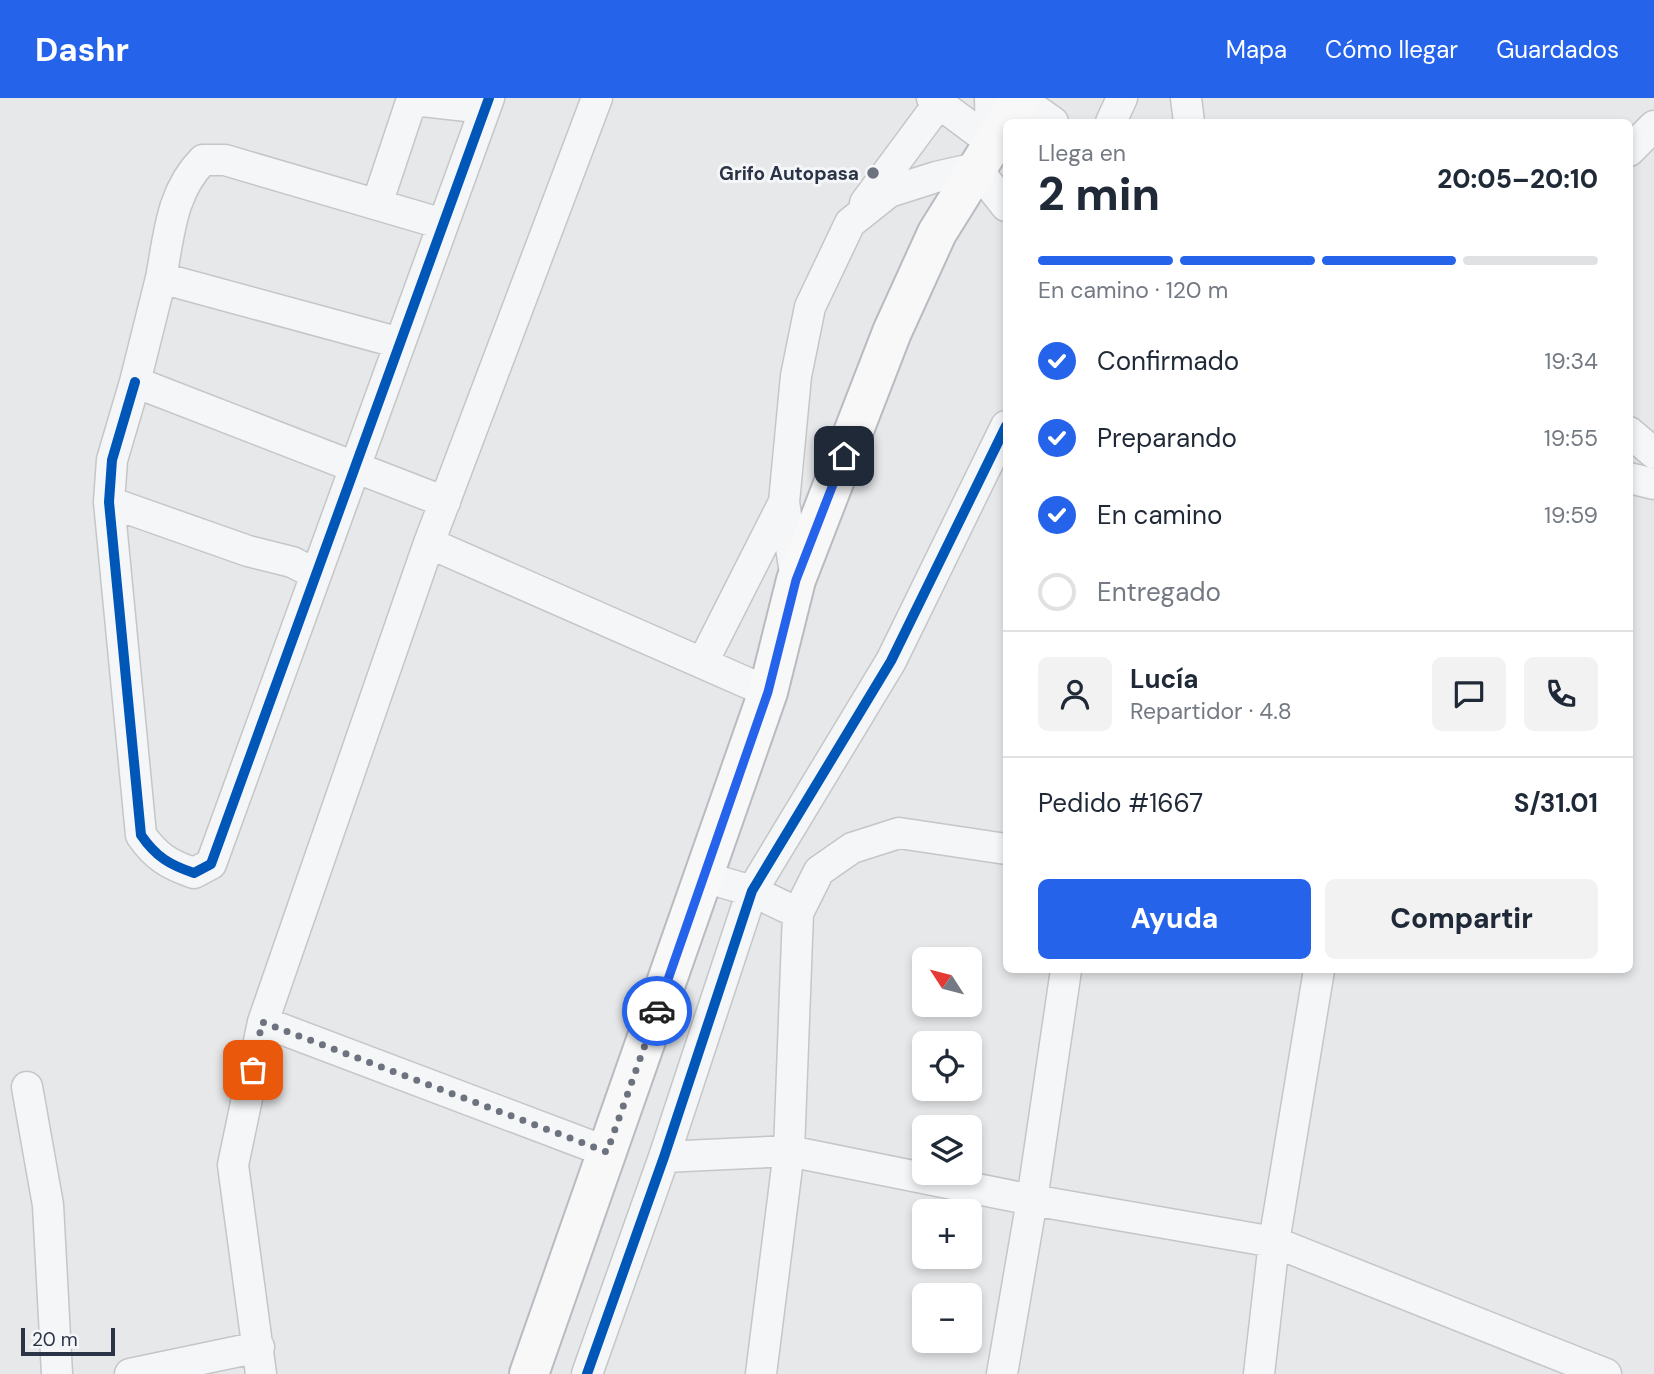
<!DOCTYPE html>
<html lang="es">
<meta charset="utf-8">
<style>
:root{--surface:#fff;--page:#f2f2f3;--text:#1f2937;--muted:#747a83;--line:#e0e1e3;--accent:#2563eb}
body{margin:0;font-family:"DM Sans",sans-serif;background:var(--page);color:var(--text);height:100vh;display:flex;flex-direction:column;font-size:26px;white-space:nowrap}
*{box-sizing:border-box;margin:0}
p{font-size:23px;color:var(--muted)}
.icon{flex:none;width:38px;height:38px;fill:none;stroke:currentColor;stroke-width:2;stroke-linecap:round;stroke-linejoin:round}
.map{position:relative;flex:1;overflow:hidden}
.sheet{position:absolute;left:1003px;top:21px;width:630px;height:854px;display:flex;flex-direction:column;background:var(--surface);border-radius:10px;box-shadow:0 4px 10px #0003}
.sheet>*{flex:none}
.needle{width:46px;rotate:306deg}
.fabs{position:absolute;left:912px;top:849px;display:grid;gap:14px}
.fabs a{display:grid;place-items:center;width:70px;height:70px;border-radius:10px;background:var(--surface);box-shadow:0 4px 10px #0003;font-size:35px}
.scale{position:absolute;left:21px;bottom:18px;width:94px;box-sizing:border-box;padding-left:7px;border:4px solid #2b3445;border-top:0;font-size:19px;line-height:24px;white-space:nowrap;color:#2b3445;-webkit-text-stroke:5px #f4f6f9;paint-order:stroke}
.pin{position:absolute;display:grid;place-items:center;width:60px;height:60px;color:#fff;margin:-30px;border-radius:14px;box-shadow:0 4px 10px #0006}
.courier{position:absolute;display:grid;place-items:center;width:70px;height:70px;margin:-35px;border:5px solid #2563eb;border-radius:50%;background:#fff;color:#222;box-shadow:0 2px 9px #0007}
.overview em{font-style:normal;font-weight:800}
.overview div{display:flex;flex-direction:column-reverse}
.overview{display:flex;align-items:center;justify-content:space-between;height:119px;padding:0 35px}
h1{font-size:46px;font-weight:800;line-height:52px}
.bar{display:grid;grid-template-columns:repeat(4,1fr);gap:10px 7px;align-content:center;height:84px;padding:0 35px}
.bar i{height:9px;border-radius:5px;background:var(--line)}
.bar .active{background:var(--accent)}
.bar p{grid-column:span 4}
.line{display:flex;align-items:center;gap:18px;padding:0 35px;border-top:2px solid var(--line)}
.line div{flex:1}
.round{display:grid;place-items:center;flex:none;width:74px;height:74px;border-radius:10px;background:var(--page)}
ol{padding:0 35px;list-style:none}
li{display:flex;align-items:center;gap:21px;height:77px}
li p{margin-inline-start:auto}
li .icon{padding:7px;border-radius:50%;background:var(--accent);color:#fff;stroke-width:4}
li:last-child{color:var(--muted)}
li i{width:38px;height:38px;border:4px solid var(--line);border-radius:50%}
.action{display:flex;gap:14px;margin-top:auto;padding:14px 35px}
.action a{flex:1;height:80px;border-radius:10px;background:var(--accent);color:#fff;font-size:28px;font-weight:800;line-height:80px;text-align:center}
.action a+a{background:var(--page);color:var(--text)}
header{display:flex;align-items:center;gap:42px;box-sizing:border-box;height:98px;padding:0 35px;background:var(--accent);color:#fff}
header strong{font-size:33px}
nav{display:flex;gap:38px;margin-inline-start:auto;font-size:24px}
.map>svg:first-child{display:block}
</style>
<header>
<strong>Dashr</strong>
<nav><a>Mapa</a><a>Cómo llegar</a><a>Guardados</a></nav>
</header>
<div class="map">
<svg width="1654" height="1276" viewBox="0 0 1654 1276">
<rect width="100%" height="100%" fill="#e6e8ea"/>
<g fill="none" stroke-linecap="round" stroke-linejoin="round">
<!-- minor casing -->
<g stroke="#c4c6c8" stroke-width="33">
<path id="minor" d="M932,0L991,44
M990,0L991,44
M1186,0L1189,24
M1020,1L1053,24
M1111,24L1122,0
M1629,53L1654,28
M865,105L939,5
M377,106L410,7L422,3L485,10
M161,180C169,138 171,94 203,62H225L443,126
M400,245L161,180L135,284L445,404
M135,284L112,362L109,404L141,737C156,759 170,767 194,775L211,766L489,0
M1629,334L1654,355
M1629,380L1654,386
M109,404L248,453L292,464L316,476
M429,445L768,594
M796,482L784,404L796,278L810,209L850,125L889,94L936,79L976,70L1006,108
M703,564L784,404
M704,779L752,793L798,815L789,1053L761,1276
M798,815L819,773L852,750L899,735L1006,751
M263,924L607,1054
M27,989L48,1107L57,1276
M664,1059L789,1053L1032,1102L1274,1144L1606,1276
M130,1276L259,1249
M261,1276L233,1067L263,924L429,445L597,0
M587,1276L664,1059L752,793L891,563L1006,328
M1002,1276L1032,1102L1066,872
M1259,1276L1274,1144L1319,872"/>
</g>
<!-- highway casing -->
<g stroke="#b8bbbf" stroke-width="42">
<path id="highway" d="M529,1276L768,594L796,482L892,234L937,135L1021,0"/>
</g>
<!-- minor -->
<use href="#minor" stroke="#f5f6f7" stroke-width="30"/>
<!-- highway -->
<use href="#highway" stroke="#f8f8f8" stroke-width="38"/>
<!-- cycleway casing -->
<g stroke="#f4f6f9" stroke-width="15">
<path id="cycleway" d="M135,284L112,362L109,404L141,737C156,759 170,767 194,775L211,766L489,0
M587,1276L664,1059L752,793L891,563L1006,328"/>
</g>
<!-- cycleway -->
<use href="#cycleway" stroke="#0057b8" stroke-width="10"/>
</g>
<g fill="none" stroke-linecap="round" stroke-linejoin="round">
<!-- done -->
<path stroke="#6c737f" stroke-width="7" stroke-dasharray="0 12.6" d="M253,972L262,924L607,1054L657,913"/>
<!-- route -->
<path stroke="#2563eb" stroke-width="9" d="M657,913L768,594L796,482L844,358"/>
</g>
<!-- markers -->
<circle fill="#6c737f" stroke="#f4f6f9" stroke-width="2.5" cx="873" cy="75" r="7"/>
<g text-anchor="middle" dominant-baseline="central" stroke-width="6" stroke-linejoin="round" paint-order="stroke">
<!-- poi labels -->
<g font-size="19" font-weight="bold" fill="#2b3445" stroke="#f4f6f9" text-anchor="end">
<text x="859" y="75">Grifo Autopasa</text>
</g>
</g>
</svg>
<div class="fabs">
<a><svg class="needle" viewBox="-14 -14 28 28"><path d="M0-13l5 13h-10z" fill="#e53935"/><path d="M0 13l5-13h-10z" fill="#747a83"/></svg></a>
<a><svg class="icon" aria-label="locate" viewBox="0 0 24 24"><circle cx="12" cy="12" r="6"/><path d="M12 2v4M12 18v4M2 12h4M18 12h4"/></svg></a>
<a><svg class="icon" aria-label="layers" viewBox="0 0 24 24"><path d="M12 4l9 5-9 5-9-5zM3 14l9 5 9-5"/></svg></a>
<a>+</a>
<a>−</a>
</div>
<div class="scale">20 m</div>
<div class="pin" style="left:253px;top:972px;background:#ea580c"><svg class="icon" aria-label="bag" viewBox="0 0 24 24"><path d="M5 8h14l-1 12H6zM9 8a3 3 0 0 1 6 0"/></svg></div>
<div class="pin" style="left:844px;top:358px;background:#1f2937"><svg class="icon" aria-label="home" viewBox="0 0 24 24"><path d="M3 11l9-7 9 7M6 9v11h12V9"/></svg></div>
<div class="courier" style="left:657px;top:913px"><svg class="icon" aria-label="car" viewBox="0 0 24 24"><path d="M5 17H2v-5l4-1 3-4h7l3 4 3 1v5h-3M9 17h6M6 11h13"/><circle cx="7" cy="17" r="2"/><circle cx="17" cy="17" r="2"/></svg></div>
<section class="sheet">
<div class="overview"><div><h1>2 min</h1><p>Llega en</p></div><em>20:05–20:10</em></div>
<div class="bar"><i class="active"></i><i class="active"></i><i class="active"></i><i></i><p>En camino · 120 m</p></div>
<ol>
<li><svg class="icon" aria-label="check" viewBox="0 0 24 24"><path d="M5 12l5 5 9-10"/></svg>Confirmado<p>19:34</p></li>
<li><svg class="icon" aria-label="check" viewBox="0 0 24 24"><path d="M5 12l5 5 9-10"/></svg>Preparando<p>19:55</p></li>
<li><svg class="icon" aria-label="check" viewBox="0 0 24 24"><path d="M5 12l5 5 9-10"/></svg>En camino<p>19:59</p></li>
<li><i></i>Entregado</li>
</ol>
<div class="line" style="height:126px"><a class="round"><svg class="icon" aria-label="person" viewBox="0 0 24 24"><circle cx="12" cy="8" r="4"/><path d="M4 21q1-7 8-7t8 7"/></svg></a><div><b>Lucía</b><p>Repartidor · 4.8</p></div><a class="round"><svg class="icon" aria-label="chat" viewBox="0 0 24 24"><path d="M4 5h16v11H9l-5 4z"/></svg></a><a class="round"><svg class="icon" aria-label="phone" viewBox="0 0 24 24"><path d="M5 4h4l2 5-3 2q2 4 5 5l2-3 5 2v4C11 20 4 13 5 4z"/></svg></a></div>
<div class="line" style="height:91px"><div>Pedido #1667</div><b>S/31.01</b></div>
<div class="action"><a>Ayuda</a><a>Compartir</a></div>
</section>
</div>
